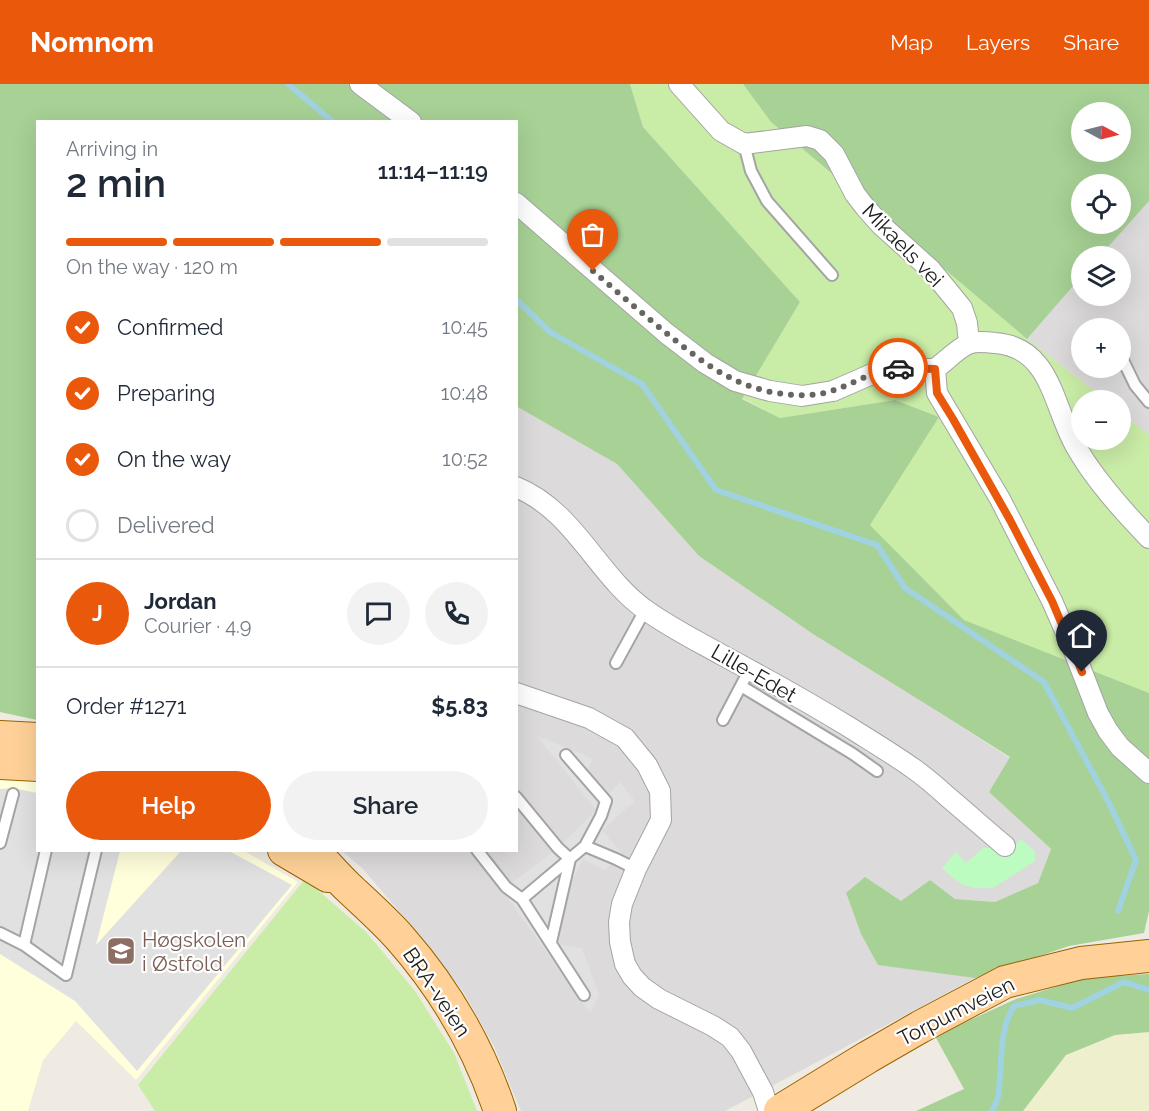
<!DOCTYPE html>
<meta charset="utf-8">
<style>
:root{--surface:#fff;--page:#f2f2f3;--text:#1f2937;--muted:#747a83;--line:#e0e1e3;--accent:#ea580c}
body{margin:0;font-family:Raleway,sans-serif;background:var(--page);color:var(--text);height:100vh;display:flex;flex-direction:column;font-size:22px;white-space:nowrap}
*{box-sizing:border-box;margin:0}
p{font-size:20px;color:var(--muted)}
.icon{flex:none;width:33px;height:33px;fill:none;stroke:currentColor;stroke-width:2;stroke-linecap:round;stroke-linejoin:round}
.map{position:relative;flex:1;overflow:hidden}
.drawer{position:absolute;left:36px;top:36px;width:482px;height:732px;display:flex;flex-direction:column;background:var(--surface);border-radius:0px;box-shadow:0 6px 24px #0002}
.drawer>*{flex:none}
.needle{width:39px;rotate:97deg}
.fabs{position:absolute;left:1071px;top:18px;display:grid;gap:12px}
.fabs a{display:grid;place-items:center;width:60px;height:60px;border-radius:50%;background:var(--surface);box-shadow:0 6px 24px #0002;font-size:30px}
.pin{position:absolute;display:grid;place-items:center;width:51px;height:51px;color:#fff;margin:-62px -26px;border-radius:50% 50% 50% 0;rotate:-45deg;box-shadow:0 0 6px #0007}
.pin .icon{rotate:45deg}
.courier{position:absolute;display:grid;place-items:center;width:60px;height:60px;margin:-30px;border:4px solid #ea580c;border-radius:50%;background:#fff;color:#222;box-shadow:0 2px 8px #0007}
.headline em{font-style:normal;font-weight:600}
.headline div{display:flex;flex-direction:column-reverse}
.headline{display:flex;align-items:center;justify-content:space-between;height:102px;padding:0 30px}
h1{font-size:39px;font-weight:600;line-height:45px}
.bar{display:grid;grid-template-columns:repeat(4,1fr);gap:9px 6px;align-content:center;height:72px;padding:0 30px}
.bar i{height:8px;border-radius:4px;background:var(--line)}
.bar .on{background:var(--accent)}
.bar p{grid-column:span 4}
.line{display:flex;align-items:center;gap:15px;padding:0 30px;border-top:2px solid var(--line)}
.line div{flex:1}
.round{display:grid;place-items:center;flex:none;width:63px;height:63px;border-radius:32px;background:var(--page)}
ol{padding:0 30px;list-style:none}
li{display:flex;align-items:center;gap:18px;height:66px}
li p{margin-inline-start:auto}
li .icon{padding:6px;border-radius:50%;background:var(--accent);color:#fff;stroke-width:4}
li:last-child{color:var(--muted)}
li i{width:33px;height:33px;border:3px solid var(--line);border-radius:50%}
.cta{display:flex;gap:12px;margin-top:auto;padding:12px 30px}
.cta a{flex:1;height:69px;border-radius:36px;background:var(--accent);color:#fff;font-size:24px;font-weight:600;line-height:69px;text-align:center}
.cta a+a{background:var(--page);color:var(--text)}
header{display:flex;align-items:center;gap:36px;box-sizing:border-box;height:84px;padding:0 30px;background:var(--accent);color:#fff}
header strong{font-size:28px}
nav{display:flex;gap:33px;margin-inline-start:auto;font-size:21px}
.map>svg:first-child{display:block}
</style>
<header>
<strong>Nomnom</strong>
<nav><a>Map</a><a>Layers</a><a>Share</a></nav>
</header>
<div class="map">
<svg width="1149" height="1027" viewBox="0 0 1149 1027">
<rect width="100%" height="100%" fill="#efebe3"/>
<!-- residential -->
<path fill="#dcdada" fill-rule="evenodd" d="M1149,117V351L1121,328L1120,316H1106L1027,255L1081,193L1082,212H1120V172H1100ZM1082,244H1120V284H1082Z
M516,322L617,380L699,472L813,550L937,627L1010,674L989,708L1051,765L1038,799L995,818L955,815L930,796L901,817L865,794L846,810L861,850L878,880L975,894L725,1027H521L494,962L464,909L428,861L362,784L342,767L516,766Z"/>
<!-- education -->
<path fill="#ffffdc" d="M0,692L37,695L38,766L244,767L298,798L136,996L76,937L43,976L28,1027H0Z"/>
<!-- farmland -->
<path fill="#edefcd" d="M1149,948V1027H1023L1066,971L1115,951Z"/>
<!-- grass -->
<path fill="#c9eca6" d="M630,0H743L771,38L1027,255L1106,316H1082V356H1120L1121,328L1149,351V609L964,536L870,441L939,333L895,316L780,334L742,314L800,218L643,43Z
M305,795L366,848L415,907L454,969L477,1027H155L138,1001Z"/>
<!-- forest -->
<path fill="#a7d195" fill-rule="evenodd" d="M0,0H630L643,43L800,218L742,315L780,334L895,316L939,333L870,441L964,536L1149,609V827L1144,849L1069,862L975,894L878,881L861,850L846,809L865,793L901,817L930,796L955,815L995,818L1038,799L1051,765L989,708L1010,673L937,627L813,550L699,472L617,380L516,322V38H38L37,636L0,628Z
M743,0H1149V117L1100,172H1082L1081,193L1027,255L771,38ZM1082,28H1120V68H1082ZM1082,100H1120V140H1082Z
M1149,890V948L1115,951L1066,971L1023,1027H916L964,1005L935,952L1016,915L1085,894Z"/>
<!-- park -->
<path fill="#bdfcc1" d="M1021,755L1035,768V777L993,804H975L963,801L953,794L942,784L956,768L966,779L983,764H994L1004,772Z"/>
<!-- parking -->
<path fill="#e1e1e1" d="M537,652L585,671L593,676L586,688L609,710L620,698L635,717L602,746L622,770L605,786L583,775L564,815L559,861L582,864L599,911L590,929L502,806L558,764L596,726Z
M13,704L37,709L38,766L120,767L96,861L181,767H229L292,801L137,987L75,917L0,870V705Z"/>
<g fill="none" stroke-linecap="round" stroke-linejoin="round">
<!-- stream -->
<path stroke="#a1d2df" stroke-width="6" d="M288,0L333,38
M516,215L550,248L642,300L716,406L877,461L905,504L1044,598L1109,719L1136,776L1118,827
M992,1027C1000,1014 999,1005 1000,991C1002,967 1001,942 1014,922L1040,916L1072,924L1124,898L1149,906"/>
<!-- service casing -->
<g stroke="#a4a4a4" stroke-width="14">
<path id="service" d="M744,60L751,87L767,117L832,191
M1120,270L1135,301L1149,318
M616,579L645,526
M741,602L853,670L877,687
M723,636L744,596
M566,671L606,717L601,732L585,762
M516,713L558,764L570,775L551,858
M0,759L13,710
M477,766L506,803L522,815L585,762L616,775L636,785
M522,815L584,911
M0,849L24,861L66,891L96,766
M24,861L46,766"/>
</g>
<!-- minor casing -->
<g stroke="#a4a4a4" stroke-width="22">
<path id="minor" d="M360,0L411,38
M679,0L721,47L744,60L807,52L820,56L834,70L855,110L865,123L881,141L931,186L962,224L967,239L969,259
M516,119L666,249L705,279L735,297L770,307L802,312L833,307L879,287L889,285H935
M935,285L937,309L1000,415L1052,517L1074,567L1098,629L1108,647L1120,663L1149,689
M935,285C945,278 957,265 968,260C975,257 987,258 995,259C1051,263 1053,322 1075,361C1094,395 1122,426 1149,454
M516,403C575,427 597,492 647,527C671,544 697,557 722,571C765,594 808,618 849,643C871,657 893,670 914,685C927,694 938,704 949,714C968,730 986,746 1005,762
M516,609L589,634L625,654L647,681L660,707L661,736L636,785L622,820L619,838L620,858L625,880L632,892L642,903L659,915L713,942L730,953L741,967L763,1008L769,1027"/>
</g>
<!-- primary casing -->
<g stroke="#976300" stroke-width="34">
<path id="primary" d="M0,653L38,655
M0,679L38,681
M284,766L328,792
M313,766C326,780 338,794 351,806C368,822 385,837 400,854C444,904 479,964 500,1027
M780,1027L868,973L920,943L1005,898L1081,879L1149,872"/>
</g>
<!-- service -->
<use href="#service" stroke="#fff" stroke-width="10"/>
<!-- minor -->
<use href="#minor" stroke="#fff" stroke-width="20"/>
<!-- primary -->
<use href="#primary" stroke="#ffd198" stroke-width="32"/>
</g>
<g fill="none" stroke-linecap="round" stroke-linejoin="round">
<!-- done -->
<path stroke="#666562" stroke-width="6" stroke-dasharray="0 10.8" d="M593,187C622,212 651,237 681,261C698,274 715,287 735,296C759,308 794,314 820,310C847,305 870,286 898,284"/>
<!-- route -->
<path stroke="#ea580c" stroke-width="8" d="M898,284L935,285L937,309L953,335L1010,436L1052,517L1082,588"/>
</g>
<!-- icons -->
<defs>
<g id="university-square" transform="scale(1.5)"><rect x="-9" y="-9" width="18" height="18" rx="4" fill="#8d6e63" stroke="#fff"/><path d="M0-5L7-2L0 1L-7-2ZM-4 1L0 2.5L4 1V4Q0 6-4 4Z" fill="#fff"/></g>
</defs>
<g fill-rule="evenodd">
<use href="#university-square" x="121" y="867"/>
</g>
<g text-anchor="middle" dominant-baseline="central" stroke-width="4.5" stroke-linejoin="round" paint-order="stroke">
<!-- street labels -->
<g font-size="21" fill="#1d1d1d" stroke="#fff">
<text transform="translate(903 161) rotate(46)">Mikaels vei</text>
<text transform="translate(754 589) rotate(30)">Lille-Edet</text>
<text transform="translate(437 908) rotate(56)">BRA-veien</text>
<text transform="translate(956 927) rotate(-27)">Torpumveien</text>
</g>
<!-- education labels -->
<g font-size="21" fill="#785e54" stroke="#fff" text-anchor="start">
<text x="142" y="855">Høgskolen<tspan x="142" dy="24">i Østfold</tspan></text>
</g>
</g>
</svg>
<div class="fabs">
<a><svg class="needle" viewBox="-14 -14 28 28"><path d="M0-13l5 13h-10z" fill="#e53935"/><path d="M0 13l5-13h-10z" fill="#747a83"/></svg></a>
<a><svg class="icon" aria-label="locate" viewBox="0 0 24 24"><circle cx="12" cy="12" r="6"/><path d="M12 2v4M12 18v4M2 12h4M18 12h4"/></svg></a>
<a><svg class="icon" aria-label="layers" viewBox="0 0 24 24"><path d="M12 4l9 5-9 5-9-5zM3 14l9 5 9-5"/></svg></a>
<a>+</a>
<a>−</a>
</div>
<div class="pin" style="left:593px;top:187px;background:#ea580c"><svg class="icon" aria-label="bag" viewBox="0 0 24 24"><path d="M5 8h14l-1 12H6zM9 8a3 3 0 0 1 6 0"/></svg></div>
<div class="pin" style="left:1082px;top:588px;background:#1f2937"><svg class="icon" aria-label="home" viewBox="0 0 24 24"><path d="M3 11l9-7 9 7M6 9v11h12V9"/></svg></div>
<div class="courier" style="left:898px;top:284px"><svg class="icon" aria-label="car" viewBox="0 0 24 24"><path d="M5 17H2v-5l4-1 3-4h7l3 4 3 1v5h-3M9 17h6M6 11h13"/><circle cx="7" cy="17" r="2"/><circle cx="17" cy="17" r="2"/></svg></div>
<section class="drawer">
<div class="headline"><div><h1>2 min</h1><p>Arriving in</p></div><em>11:14–11:19</em></div>
<div class="bar"><i class="on"></i><i class="on"></i><i class="on"></i><i></i><p>On the way · 120 m</p></div>
<ol>
<li><svg class="icon" aria-label="check" viewBox="0 0 24 24"><path d="M5 12l5 5 9-10"/></svg>Confirmed<p>10:45</p></li>
<li><svg class="icon" aria-label="check" viewBox="0 0 24 24"><path d="M5 12l5 5 9-10"/></svg>Preparing<p>10:48</p></li>
<li><svg class="icon" aria-label="check" viewBox="0 0 24 24"><path d="M5 12l5 5 9-10"/></svg>On the way<p>10:52</p></li>
<li><i></i>Delivered</li>
</ol>
<div class="line" style="height:108px"><b class="round" style="background:var(--accent);color:#fff">J</b><div><b>Jordan</b><p>Courier · 4.9</p></div><a class="round"><svg class="icon" aria-label="chat" viewBox="0 0 24 24"><path d="M4 5h16v11H9l-5 4z"/></svg></a><a class="round"><svg class="icon" aria-label="phone" viewBox="0 0 24 24"><path d="M5 4h4l2 5-3 2q2 4 5 5l2-3 5 2v4C11 20 4 13 5 4z"/></svg></a></div>
<div class="line" style="height:78px"><div>Order #1271</div><b>$5.83</b></div>
<div class="cta"><a>Help</a><a>Share</a></div>
</section>
</div>
